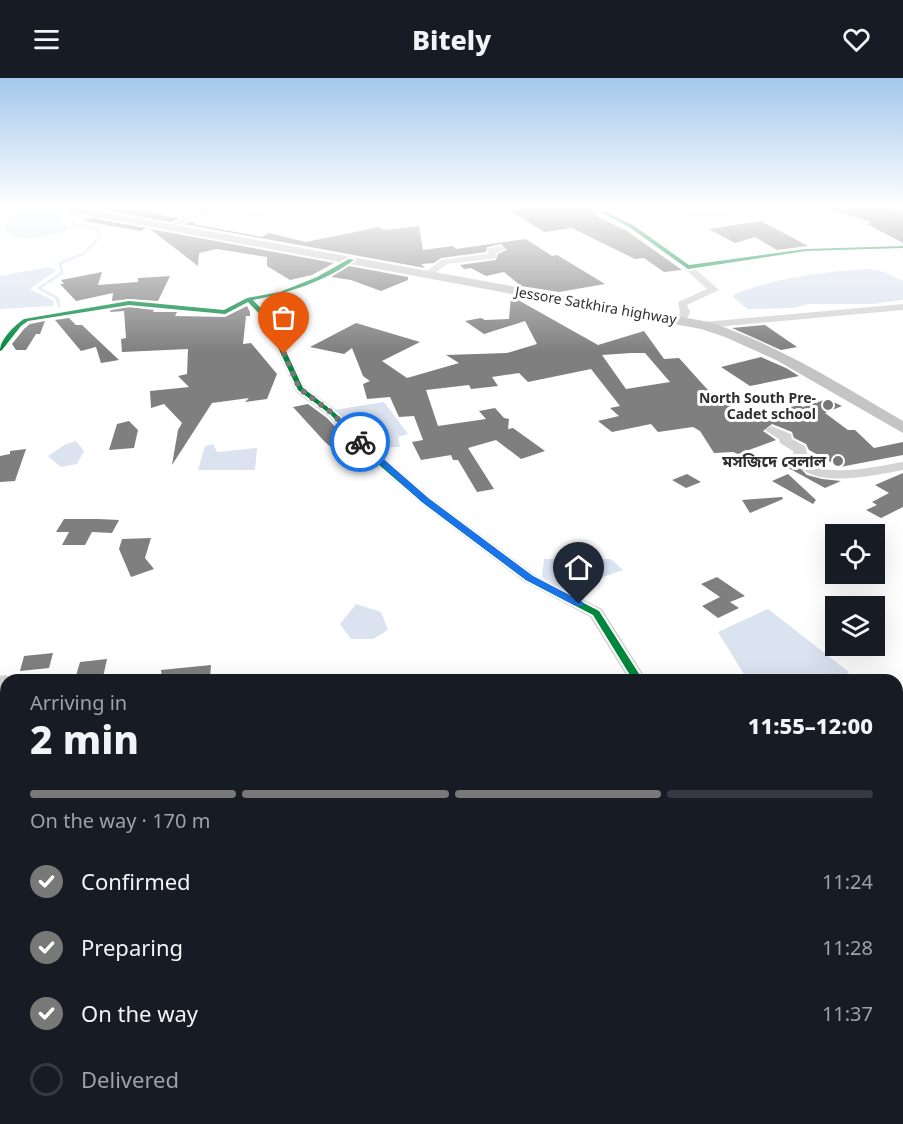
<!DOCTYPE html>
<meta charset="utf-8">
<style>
:root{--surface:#171b24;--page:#242831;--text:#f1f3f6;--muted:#9ea1a6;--line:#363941;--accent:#787878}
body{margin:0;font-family:"Noto Sans","Noto Sans Bengali",sans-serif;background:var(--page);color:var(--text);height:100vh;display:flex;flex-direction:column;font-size:22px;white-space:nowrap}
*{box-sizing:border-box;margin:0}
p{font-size:20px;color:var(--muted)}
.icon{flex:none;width:33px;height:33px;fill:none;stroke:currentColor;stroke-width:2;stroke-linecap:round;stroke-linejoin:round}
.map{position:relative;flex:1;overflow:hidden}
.drawer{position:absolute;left:0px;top:596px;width:903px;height:452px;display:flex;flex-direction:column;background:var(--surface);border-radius:18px 18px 0 0;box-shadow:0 6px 24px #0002}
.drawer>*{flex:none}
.fabs{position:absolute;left:825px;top:446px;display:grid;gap:12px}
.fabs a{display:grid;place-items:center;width:60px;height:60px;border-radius:0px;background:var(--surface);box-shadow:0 6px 24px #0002;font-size:30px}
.pin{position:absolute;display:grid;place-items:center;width:51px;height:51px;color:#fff;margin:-62px -26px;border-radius:50% 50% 50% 0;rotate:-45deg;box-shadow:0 0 6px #0007}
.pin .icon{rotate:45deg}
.courier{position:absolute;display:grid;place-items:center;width:60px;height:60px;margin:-30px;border:4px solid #1a73e8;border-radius:50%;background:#fff;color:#222;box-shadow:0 2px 8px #0007}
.summary em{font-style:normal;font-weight:800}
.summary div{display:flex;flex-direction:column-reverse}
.summary{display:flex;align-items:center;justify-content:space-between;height:102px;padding:0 30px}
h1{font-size:39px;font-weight:800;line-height:45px}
.bar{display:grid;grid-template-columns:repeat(4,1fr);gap:9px 6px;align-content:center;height:72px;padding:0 30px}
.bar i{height:8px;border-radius:4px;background:var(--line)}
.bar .on{background:var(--accent)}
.bar p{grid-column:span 4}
ol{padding:0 30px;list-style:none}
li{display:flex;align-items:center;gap:18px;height:66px}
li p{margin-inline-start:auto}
li .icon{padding:6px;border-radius:50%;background:var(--accent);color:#fff;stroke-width:4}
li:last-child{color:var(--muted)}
li i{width:33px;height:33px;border:3px solid var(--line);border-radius:50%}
header{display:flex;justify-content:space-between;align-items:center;height:78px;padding:0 30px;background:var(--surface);font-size:27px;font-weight:800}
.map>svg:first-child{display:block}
</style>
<header><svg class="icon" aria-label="menu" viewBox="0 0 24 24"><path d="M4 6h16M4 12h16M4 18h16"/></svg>Bitely<svg class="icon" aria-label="heart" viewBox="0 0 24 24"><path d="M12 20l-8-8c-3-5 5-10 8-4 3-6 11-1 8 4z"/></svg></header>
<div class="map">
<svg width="903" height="1046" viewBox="0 0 903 1046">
<rect width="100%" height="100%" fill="#fff"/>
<!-- water -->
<path fill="#dbe3f0" d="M225,128H268L284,130L263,140L216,132Z
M712,128L730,132L736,138L703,142L686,135L696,130Z
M33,130C56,132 54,133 67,149L66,153C45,158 23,167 5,152V145L13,135Z
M48,189L57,192L30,211L54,223L53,228L0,231V198Z
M870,191L884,194L903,203V222L873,226H809L794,230L748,231L735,221L733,217C775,200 825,193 870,191Z
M384,324L408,356L398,359L400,369L370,370L334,332Z
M76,363L84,373L77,386L61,389L48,378L66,366Z
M213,366L217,374L257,370L255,392H198L205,368Z
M544,481H611L623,492L563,513L542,499Z
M356,526L381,534L388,552L373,561H351L340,546Z
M768,531L849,594L842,601H747L718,554Z
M539,1041H707L708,1046H541Z"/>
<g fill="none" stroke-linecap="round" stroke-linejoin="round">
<!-- stream -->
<path stroke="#dbe3f0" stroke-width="3" d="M20,128L26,130L42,128
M59,228L57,220L39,210L62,195L60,185L83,176L100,159L97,152L74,146L68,132L63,131"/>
</g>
<!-- building -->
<path fill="#7f7f7f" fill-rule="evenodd" d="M122,128L171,139L180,140L171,144L109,133Z
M532,128H586L599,136L594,137L627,153L682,192L664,194L644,180L635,181L572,150L544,154L509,132Z
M828,128H883L903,134V165L867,146L872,144L828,131Z
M90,140L147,150L140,153L84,143Z
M761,143L808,168L777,172L755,159L735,165L709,151Z
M191,144H197L193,146L262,159L269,155L306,164L379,149L384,152L419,148L423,172L453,168L456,171L526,161L552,178L557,177L605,206L559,214L521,208L504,194L486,198L471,190L464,191L460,187L496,182L498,176L507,172L501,166L487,169L486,174L441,180L434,185L421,186L425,190L184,146Z
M150,151L334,185L312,197L290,202L267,188V179L217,171L199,175L198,188Z
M349,188L408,199V202L381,213L351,202L331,199Z
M102,194L98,207L138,204V200L170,198L158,223L129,221L112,223L113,215L76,223L60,206H64L61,202Z
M511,218L598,267L644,253L664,281L679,280L707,311L749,339L799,327L803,329L827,321L842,328L825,335L848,352H855L874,370L903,364V377L840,389L809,372L806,366L794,360L792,354L772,346L763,353L776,362L738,376L733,374L714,375L700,353L693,349L658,354L651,346L612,354L598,343L619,338L610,330L620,328L591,291L528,304L519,295L492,299L498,308L471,311L469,307L426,312L438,348L486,341L479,333L495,330L504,340L509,341L508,351L513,350L545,373L521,381L496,362L468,370L494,411L477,414L458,382H453L451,377L421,382L412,364L423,362L414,338L399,339L390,319L367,321L363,306L370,303L363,298L352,270L344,276L310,269L356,245L420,264L382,283L407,300L459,285L446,277L507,275L537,266L525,243L484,256L465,243L481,240L485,242L509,241ZM631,275H645L670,304L626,311L602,277Z
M247,228L250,234V238H246L243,266L251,265L277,296L267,321L245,324L249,320L212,325L172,387L178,352L182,345L164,326L151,330L150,313L189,309L178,298L187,296L188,271L122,274L121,261L126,260L124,233L110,234L111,232L129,229L154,232L153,234H177L175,238L225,239Z
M69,240L76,247H82L119,282L101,285L96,269L81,273L55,242Z
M45,243L40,256H36L26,272H16L12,266L24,251L30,246Z
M765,247L797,269L781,272L732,250Z
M761,279L786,290L799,298L750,308L721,289Z
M308,326L327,340L362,377L345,382L324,363L293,329Z
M129,343L138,352L134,370L109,372L117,346Z
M26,371L15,403L0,404V378L10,376V373Z
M795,385L807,397L822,401L841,403L825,410L783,387Z
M903,395V429L881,440L866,432L877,427L872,424L889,415L875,407Z
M687,396L701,404L686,410L672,402Z
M788,396L816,422L813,426L772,403Z
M782,419L783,421L750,435L742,422Z
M64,441H98L119,442L112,455L92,454L85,467H62L69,454H56Z
M151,460L145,480L154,491L131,499L119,471L122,461Z
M717,499L745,518L730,524L739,530L718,540L702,528L720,519L701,506Z
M53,575L49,590L20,593L24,578Z
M107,581L103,599L75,601L80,584Z
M211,587L210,600L162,602L161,592Z"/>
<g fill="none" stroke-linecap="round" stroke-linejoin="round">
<!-- minor -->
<path fill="#d4d4d4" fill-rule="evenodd" d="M216,128H224L172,149L167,148Z
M588,128C612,126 668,171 689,186L806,170L903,167V171L806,174L688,191L629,149Z
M348,180L355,182L322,202L284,217L251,223L225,237L129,227L29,244L22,249L3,273L0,274C0,260 12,248 23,240L129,223L224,231L246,219L279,213L316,198Z
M903,226V232L704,250L700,247L704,244Z"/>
<!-- tertiary -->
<path fill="#d4d4d4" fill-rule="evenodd" d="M500,168L505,171L496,175V180L447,186L430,199L422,197L441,182L488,176V171Z
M685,187H691L719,212L687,227L690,234L685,245L681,246L676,243L680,234L678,224L707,211L685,191Z
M245,219H253L273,241L305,309L336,332L378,374L430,419L535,497L602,531L647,602H629L590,539L523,503L420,425L368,380L328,338L296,314L263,242L245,223Z
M771,348L791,356L792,361L805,368L810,385C830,400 879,388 903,384V392C875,397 797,416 793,373L780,365L779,361L765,352Z
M6,597L14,602H6V609L0,610V598Z
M6,674V689L0,688V675Z
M6,853V881L0,884V856Z
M781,1041H809L811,1046H783Z"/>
<!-- trunk -->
<path fill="#c4c4c4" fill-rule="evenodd" d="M48,128H70L709,244C779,267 840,306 903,343V355L776,282L725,259L701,251L54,131Z"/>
<!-- cycleway casing -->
<g stroke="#fff" stroke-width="4">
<path id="cycleway" d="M589,128H594L633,147L689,187L806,171L903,168V170L806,173L688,191L629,149Z
M349,181L354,182C324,204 288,215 253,222L271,241L303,310L334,334L376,375L428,420L532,498L599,533L643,602H633L593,537L526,502L422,424L370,379L330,336L298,312L265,242L248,224L225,236L129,227L28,243L21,248L2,272L0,273C0,261 15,247 24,241L129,223L224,232L247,220L280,214L317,199Z"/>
</g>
<!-- cycleway -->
<use href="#cycleway" fill="#00873e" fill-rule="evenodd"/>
</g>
<!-- sky -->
<linearGradient id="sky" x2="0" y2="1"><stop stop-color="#a3c7eb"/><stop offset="0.47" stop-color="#fff"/><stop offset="1" stop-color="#fff" stop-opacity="0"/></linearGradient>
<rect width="903" height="274" fill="url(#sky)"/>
<!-- route -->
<path fill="#1a73e8" d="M358,363H363L428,420L533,498L583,524V528H576L526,502L422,424L358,366Z"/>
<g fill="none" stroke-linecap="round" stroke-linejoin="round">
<!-- done -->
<path stroke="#787878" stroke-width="6" stroke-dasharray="0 10.8" d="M284,276L300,311L332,335L360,364"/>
</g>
<!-- markers -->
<g fill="#787878" stroke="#fff" stroke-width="2">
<circle cx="828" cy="327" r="6"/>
<circle cx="838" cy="383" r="6"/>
</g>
<g text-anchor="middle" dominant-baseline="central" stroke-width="6" stroke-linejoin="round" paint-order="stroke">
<!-- far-street labels -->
<g font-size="14" fill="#2f2f2f" stroke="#fff">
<text transform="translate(596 227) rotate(10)">Jessore Satkhira highway</text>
</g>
<!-- far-poi labels -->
<g font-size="14" font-weight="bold" fill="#2f2f2f" stroke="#fff" text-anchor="end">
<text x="816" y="319">North South Pre-<tspan x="816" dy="16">Cadet school</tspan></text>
</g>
<!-- poi labels -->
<g font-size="16" font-weight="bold" fill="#2f2f2f" stroke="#fff" text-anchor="end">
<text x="826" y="383">মসজিদে বেলাল</text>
</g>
</g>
</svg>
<div class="fabs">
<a><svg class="icon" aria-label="locate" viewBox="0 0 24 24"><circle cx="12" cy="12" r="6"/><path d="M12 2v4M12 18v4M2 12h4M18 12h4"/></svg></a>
<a><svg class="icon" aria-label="layers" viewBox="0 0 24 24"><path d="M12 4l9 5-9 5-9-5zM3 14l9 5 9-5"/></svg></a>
</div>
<div class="pin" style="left:284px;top:276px;background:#ea580c"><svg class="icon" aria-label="bag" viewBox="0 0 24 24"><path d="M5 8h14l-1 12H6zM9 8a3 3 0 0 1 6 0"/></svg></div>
<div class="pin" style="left:579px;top:526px;background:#1f2937"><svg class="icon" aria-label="home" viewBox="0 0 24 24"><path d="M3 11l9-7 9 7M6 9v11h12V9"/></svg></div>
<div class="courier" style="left:360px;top:364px"><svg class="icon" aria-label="bike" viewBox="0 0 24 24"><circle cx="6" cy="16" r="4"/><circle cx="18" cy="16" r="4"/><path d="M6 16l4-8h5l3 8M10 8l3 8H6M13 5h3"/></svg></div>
<section class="drawer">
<div class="summary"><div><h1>2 min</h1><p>Arriving in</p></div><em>11:55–12:00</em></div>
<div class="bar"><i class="on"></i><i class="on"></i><i class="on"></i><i></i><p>On the way · 170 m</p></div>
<ol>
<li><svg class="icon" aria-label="check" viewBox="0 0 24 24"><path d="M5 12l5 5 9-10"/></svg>Confirmed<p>11:24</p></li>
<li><svg class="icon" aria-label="check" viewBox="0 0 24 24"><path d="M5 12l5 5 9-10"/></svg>Preparing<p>11:28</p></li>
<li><svg class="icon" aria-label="check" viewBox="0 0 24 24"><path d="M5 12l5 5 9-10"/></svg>On the way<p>11:37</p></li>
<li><i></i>Delivered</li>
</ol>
</section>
</div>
